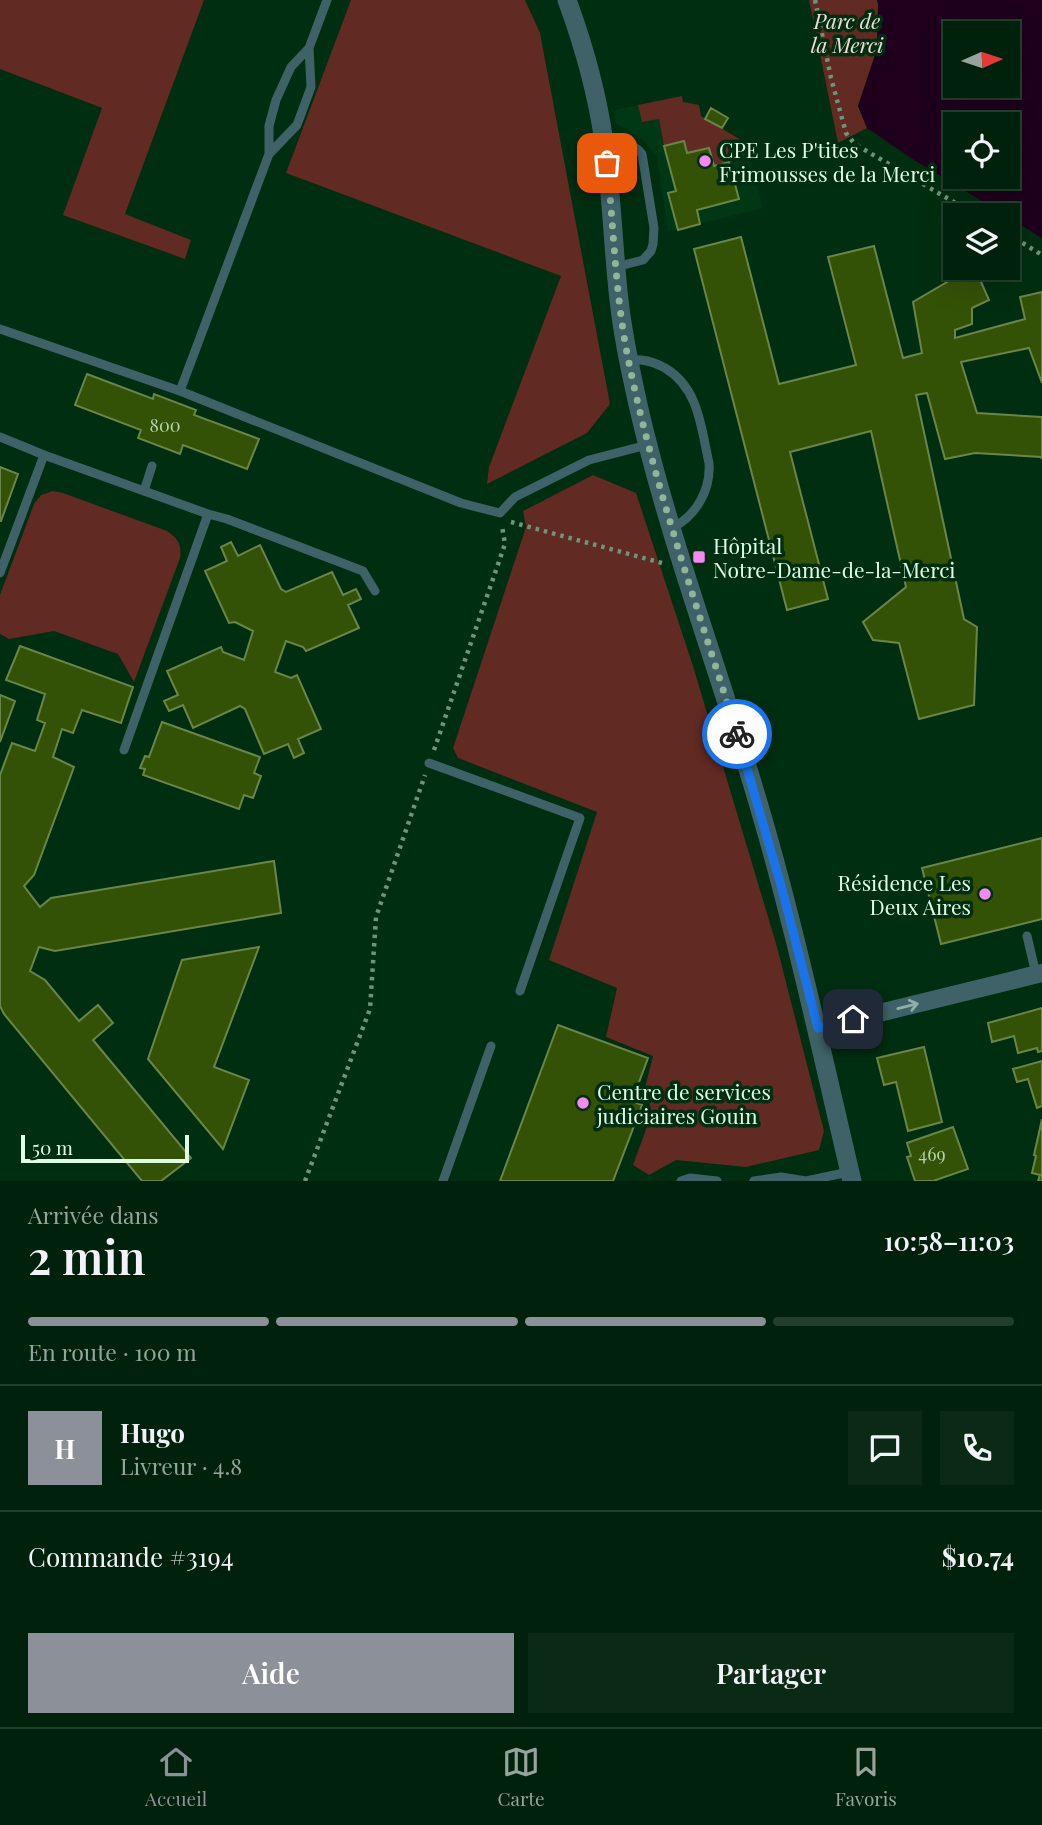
<!DOCTYPE html>
<html lang="fr">
<meta charset="utf-8">
<style>
:root{--surface:#00220c;--page:#0a2a15;--text:#f1f3f6;--muted:#95a49d;--line:#223f2d;--accent:#8c9099}
body{margin:0;font-family:"Playfair Display",serif;background:var(--page);color:var(--text);height:100vh;display:flex;flex-direction:column;font-size:26px;white-space:nowrap}
*{box-sizing:border-box;margin:0}
p{font-size:23px;color:var(--muted)}
.icon{flex:none;width:38px;height:38px;fill:none;stroke:currentColor;stroke-width:2;stroke-linecap:round;stroke-linejoin:round}
.map{position:relative;height:1181px;overflow:hidden}
.drawer{display:flex;flex-direction:column;background:var(--surface);flex:1}
.drawer>*{flex:none}
.needle{width:46px;rotate:87deg}
.controls{position:absolute;left:943px;top:21px;display:grid;gap:14px}
.controls a{display:grid;place-items:center;width:77px;height:77px;border-radius:0px;background:var(--surface);box-shadow:0 7px 28px #0002,0 0 0 2px var(--line);font-size:35px}
.scale{position:absolute;left:21px;bottom:18px;width:168px;box-sizing:border-box;padding-left:7px;border:4px solid #dffde4;border-top:0;font-size:19px;line-height:24px;white-space:nowrap;color:#dffde4;-webkit-text-stroke:5px #002e10;paint-order:stroke}
.pin{position:absolute;display:grid;place-items:center;width:60px;height:60px;color:#fff;margin:-30px;border-radius:14px;box-shadow:0 4px 10px #0006}
.courier{position:absolute;display:grid;place-items:center;width:70px;height:70px;margin:-35px;border:5px solid #1a73e8;border-radius:50%;background:#fff;color:#222;box-shadow:0 2px 9px #0007}
.summary em{font-style:normal;font-weight:600}
.summary div{display:flex;flex-direction:column-reverse}
.summary{display:flex;align-items:center;justify-content:space-between;height:119px;padding:0 28px}
h1{font-size:46px;font-weight:600;line-height:52px}
.bar{display:grid;grid-template-columns:repeat(4,1fr);gap:10px 7px;align-content:center;height:84px;padding:0 28px}
.bar i{height:9px;border-radius:5px;background:var(--line)}
.bar .on{background:var(--accent)}
.bar p{grid-column:span 4}
.line{display:flex;align-items:center;gap:18px;padding:0 28px;border-top:2px solid var(--line)}
.line div{flex:1}
.round{display:grid;place-items:center;flex:none;width:74px;height:74px;border-radius:0px;background:var(--page)}
.button{display:flex;gap:14px;margin-top:auto;padding:14px 28px}
.button a{flex:1;height:80px;border-radius:0px;background:var(--accent);color:#fff;font-size:28px;font-weight:600;line-height:80px;text-align:center}
.button a+a{background:var(--page);color:var(--text)}
.menu{display:flex;justify-content:space-around;align-items:center;height:98px;border-top:2px solid var(--line);background:var(--surface);font-size:19px;color:var(--muted)}
.menu a{display:grid;justify-items:center;gap:4px}
.menu .on{color:var(--accent)}
.map>svg:first-child{display:block}
</style>
<div class="map">
<svg width="1042" height="1181" viewBox="0 0 1042 1181">
<rect width="100%" height="100%" fill="#002e10"/>
<!-- built -->
<path fill="#003714" d="M682,96L683,102L699,105L701,116L746,143L763,208L668,232L657,157L643,140L633,133L616,124L614,110Z"/>
<!-- green -->
<path fill="#612a22" d="M0,0H204L125,214L191,240L185,259L63,215L102,108L0,69Z
M351,0H525L540,33L610,404L587,433L487,484L489,467L561,276L286,173Z
M809,0H877L878,4L877,49L858,106L867,128L838,143Z
M682,96L683,102L699,105L701,116L746,143L750,157L714,166L709,148L687,153L684,141L664,146L659,119L642,122L638,105Z
M593,475L636,493L693,666L777,947L824,1131L819,1150L746,1167L676,1160L649,1175L633,1165L652,1113L645,1088L653,1056L606,1037L617,988L549,960L597,812L458,758L453,748L526,527L523,511Z
M53,491L63,493L167,531C178,538 182,545 180,558L134,682L118,654L54,631L9,639L0,634V595L34,504L41,495Z"/>
<!-- water -->
<path fill="#1e001d" fill-rule="evenodd" d="M877,0H1042V238L1008,217V215H1005L911,158L867,128L858,106L877,49L878,4ZM956,33H1008V86H956ZM956,124H1008V177H956Z"/>
<!-- building -->
<path fill="#345206" stroke="#69864a" stroke-width="2" d="M711,108L728,118L722,128L705,119Z
M684,141L687,153L709,148L714,166L729,162L739,199L697,210L700,224L678,230L668,193L676,191L664,146Z
M741,237L779,384L856,365L828,257L874,246L903,358L922,353L913,302L971,268H975L989,300L972,308V324L955,330V338L1025,319L1020,297L1042,292V383L1029,348L961,362L977,413L1042,417V459L1041,457L975,453L945,459L927,393L916,395L964,619L977,627L974,705L919,719L899,643L873,640L863,622L906,587L871,431L790,452L828,599L787,610L694,249Z
M87,374L153,399L154,394L196,410L194,415L259,439L247,469L183,445L180,454L138,438L141,430L75,405Z
M0,467L18,474L1,521H0Z
M231,542L238,556L260,545L281,589L286,592L332,572L343,595L356,589L361,599L348,605L359,628L306,651L303,647L286,641L275,672L291,678L297,675L321,729L298,739L304,753L294,758L288,744L264,754L245,709L240,706L193,728L183,705L169,711L164,701L178,695L167,671L221,647L223,652L244,660L253,631L235,622L229,623L205,571L227,561L221,547Z
M20,646L133,687L121,723L82,710L73,733L62,729L53,757L74,767L34,875L24,886L40,907L51,898L274,861L281,913L55,951L39,947L30,971L45,980L79,1021L98,1005L113,1023L93,1040L191,1158L161,1181H142L4,1014L0,1006V775L12,743L35,751L45,723L37,720L45,694L6,680Z
M0,695L15,701L0,742Z
M162,722L260,757L254,773L261,776L253,798L244,795L239,809L143,775L145,769L140,768L145,756L149,757Z
M1042,838V919L941,944L922,868Z
M259,947L214,1067L249,1080L223,1149L148,1059L182,960Z
M1042,1008V1051L1038,1052L1037,1048L1018,1053L1014,1036L992,1042L988,1023Z
M558,1025L648,1058L632,1101L642,1105L613,1181H500Z
M924,1047L942,1122L908,1131L896,1082L884,1085L877,1058Z
M1042,1061V1106L1037,1108L1028,1079L1017,1082L1013,1069Z
M1042,1119V1181H1038L1040,1175L1032,1173L1036,1156L1034,1155Z
M953,1127L968,1169L933,1181H915L907,1157L911,1156L907,1143Z"/>
<g fill="none" stroke-linecap="round" stroke-linejoin="round">
<!-- path -->
<path stroke="#6e9479" stroke-width="4.5" stroke-dasharray="3.5 5" stroke-linecap="butt" d="M815,0L831,78L846,133L853,142L858,146L976,215
M1008,234L1042,255
M511,522L662,563
M434,750L505,544L502,526
M305,1181L370,1009L376,917L425,775"/>
<!-- service -->
<path stroke="#3f6269" stroke-width="9" d="M605,146C619,143 632,141 642,154L654,228L653,244L651,251L643,260L616,267
M269,154L297,125L311,87L309,48
M0,329L180,391L461,503L500,513L515,497L589,460L647,445
M628,360C643,359 652,361 665,368C699,388 701,428 709,463C711,490 696,516 672,528
M180,391L269,154V126L276,100L291,67L309,48L327,0
M0,437L44,455L208,514L227,519L363,571L375,591
M144,491L152,466
M0,573L44,455
M124,750L208,514
M429,763L580,818L520,991
M1027,936L1036,974
M443,1181L491,1046
M681,1181L690,1178L717,1181
M754,1181L781,1177L806,1181L849,1172"/>
<!-- minor -->
<path stroke="#3f6269" stroke-width="18" d="M818,1028L1042,973"/>
<!-- tertiary -->
<path stroke="#3f6269" stroke-width="19" d="M567,0C584,46 597,93 604,142C612,194 613,248 619,300C623,337 631,373 639,409C669,538 716,662 754,789C793,918 821,1050 852,1181"/>
</g>
<!-- one-way arrows -->
<defs><path id="oneway-shaft" d="M-6 0H5M1.5-3L5.5 0L1.5 3" fill="none" stroke-width="1.6" stroke-linecap="round" stroke-linejoin="round" transform="scale(1.75)"/></defs>
<use stroke="#8fb0a6" href="#oneway-shaft" transform="translate(908 1006) rotate(-14)"/>
<g fill="none" stroke-linecap="round" stroke-linejoin="round">
<!-- done -->
<path stroke="#91b59a" stroke-width="7" stroke-dasharray="0 12.6" d="M607,163C614,229 615,297 629,363C655,489 699,611 737,734"/>
<!-- route -->
<path stroke="#1a73e8" stroke-width="9" d="M737,734L782,889L818,1028L853,1019"/>
</g>
<!-- markers -->
<g fill="#f689ed" stroke="#002e10" stroke-width="2.5">
<circle cx="705" cy="161" r="7"/>
<rect x="692" y="550" width="14" height="14" rx="3.5"/>
<circle cx="985" cy="894" r="7"/>
<circle cx="583" cy="1103" r="7"/>
</g>
<g text-anchor="middle" dominant-baseline="central" stroke-width="7" stroke-linejoin="round" paint-order="stroke">
<!-- number labels -->
<g font-size="18" fill="#b4d2ac">
<text x="165" y="425">800</text>
<text x="932" y="1154">469</text>
</g>
<!-- park labels -->
<g font-size="21" font-style="italic" fill="#f3dbd7" stroke="#002e10">
<text x="847" y="20">Parc de<tspan x="847" dy="24">la Merci</tspan></text>
</g>
<!-- poi labels -->
<g font-size="21" fill="#dffde4" stroke="#002e10" text-anchor="start">
<text x="719" y="149">CPE Les P'tites<tspan x="719" dy="24">Frimousses de la Merci</tspan></text>
<text x="713" y="545">Hôpital<tspan x="713" dy="24">Notre-Dame-de-la-Merci</tspan></text>
<text x="971" y="882" text-anchor="end">Résidence Les<tspan x="971" dy="24">Deux Aires</tspan></text>
<text x="597" y="1091">Centre de services<tspan x="597" dy="24">judiciaires Gouin</tspan></text>
</g>
</g>
</svg>
<div class="controls">
<a><svg class="needle" viewBox="-14 -14 28 28"><path d="M0-13l5 13h-10z" fill="#e53935"/><path d="M0 13l5-13h-10z" fill="#95a49d"/></svg></a>
<a><svg class="icon" aria-label="locate" viewBox="0 0 24 24"><circle cx="12" cy="12" r="6"/><path d="M12 2v4M12 18v4M2 12h4M18 12h4"/></svg></a>
<a><svg class="icon" aria-label="layers" viewBox="0 0 24 24"><path d="M12 4l9 5-9 5-9-5zM3 14l9 5 9-5"/></svg></a>
</div>
<div class="scale">50 m</div>
<div class="pin" style="left:607px;top:163px;background:#ea580c"><svg class="icon" aria-label="bag" viewBox="0 0 24 24"><path d="M5 8h14l-1 12H6zM9 8a3 3 0 0 1 6 0"/></svg></div>
<div class="pin" style="left:853px;top:1019px;background:#1f2937"><svg class="icon" aria-label="home" viewBox="0 0 24 24"><path d="M3 11l9-7 9 7M6 9v11h12V9"/></svg></div>
<div class="courier" style="left:737px;top:734px"><svg class="icon" aria-label="bike" viewBox="0 0 24 24"><circle cx="6" cy="16" r="4"/><circle cx="18" cy="16" r="4"/><path d="M6 16l4-8h5l3 8M10 8l3 8H6M13 5h3"/></svg></div>
</div>
<section class="drawer">
<div class="summary"><div><h1>2 min</h1><p>Arrivée dans</p></div><em>10:58–11:03</em></div>
<div class="bar"><i class="on"></i><i class="on"></i><i class="on"></i><i></i><p>En route · 100 m</p></div>
<div class="line" style="height:126px"><b class="round" style="background:var(--accent);color:#fff">H</b><div><b>Hugo</b><p>Livreur · 4.8</p></div><a class="round"><svg class="icon" aria-label="chat" viewBox="0 0 24 24"><path d="M4 5h16v11H9l-5 4z"/></svg></a><a class="round"><svg class="icon" aria-label="phone" viewBox="0 0 24 24"><path d="M5 4h4l2 5-3 2q2 4 5 5l2-3 5 2v4C11 20 4 13 5 4z"/></svg></a></div>
<div class="line" style="height:91px"><div>Commande #3194</div><b>$10.74</b></div>
<div class="button"><a>Aide</a><a>Partager</a></div>
</section>
<nav class="menu">
<a class="on"><svg class="icon" aria-label="home" viewBox="0 0 24 24"><path d="M3 11l9-7 9 7M6 9v11h12V9"/></svg>Accueil</a>
<a><svg class="icon" aria-label="map" viewBox="0 0 24 24"><path d="M3 6l6-2 6 2 6-2v14l-6 2-6-2-6 2zM9 4v14M15 6v14"/></svg>Carte</a>
<a><svg class="icon" aria-label="saved" viewBox="0 0 24 24"><path d="M7 4h10v16l-5-4-5 4z"/></svg>Favoris</a>
</nav>
